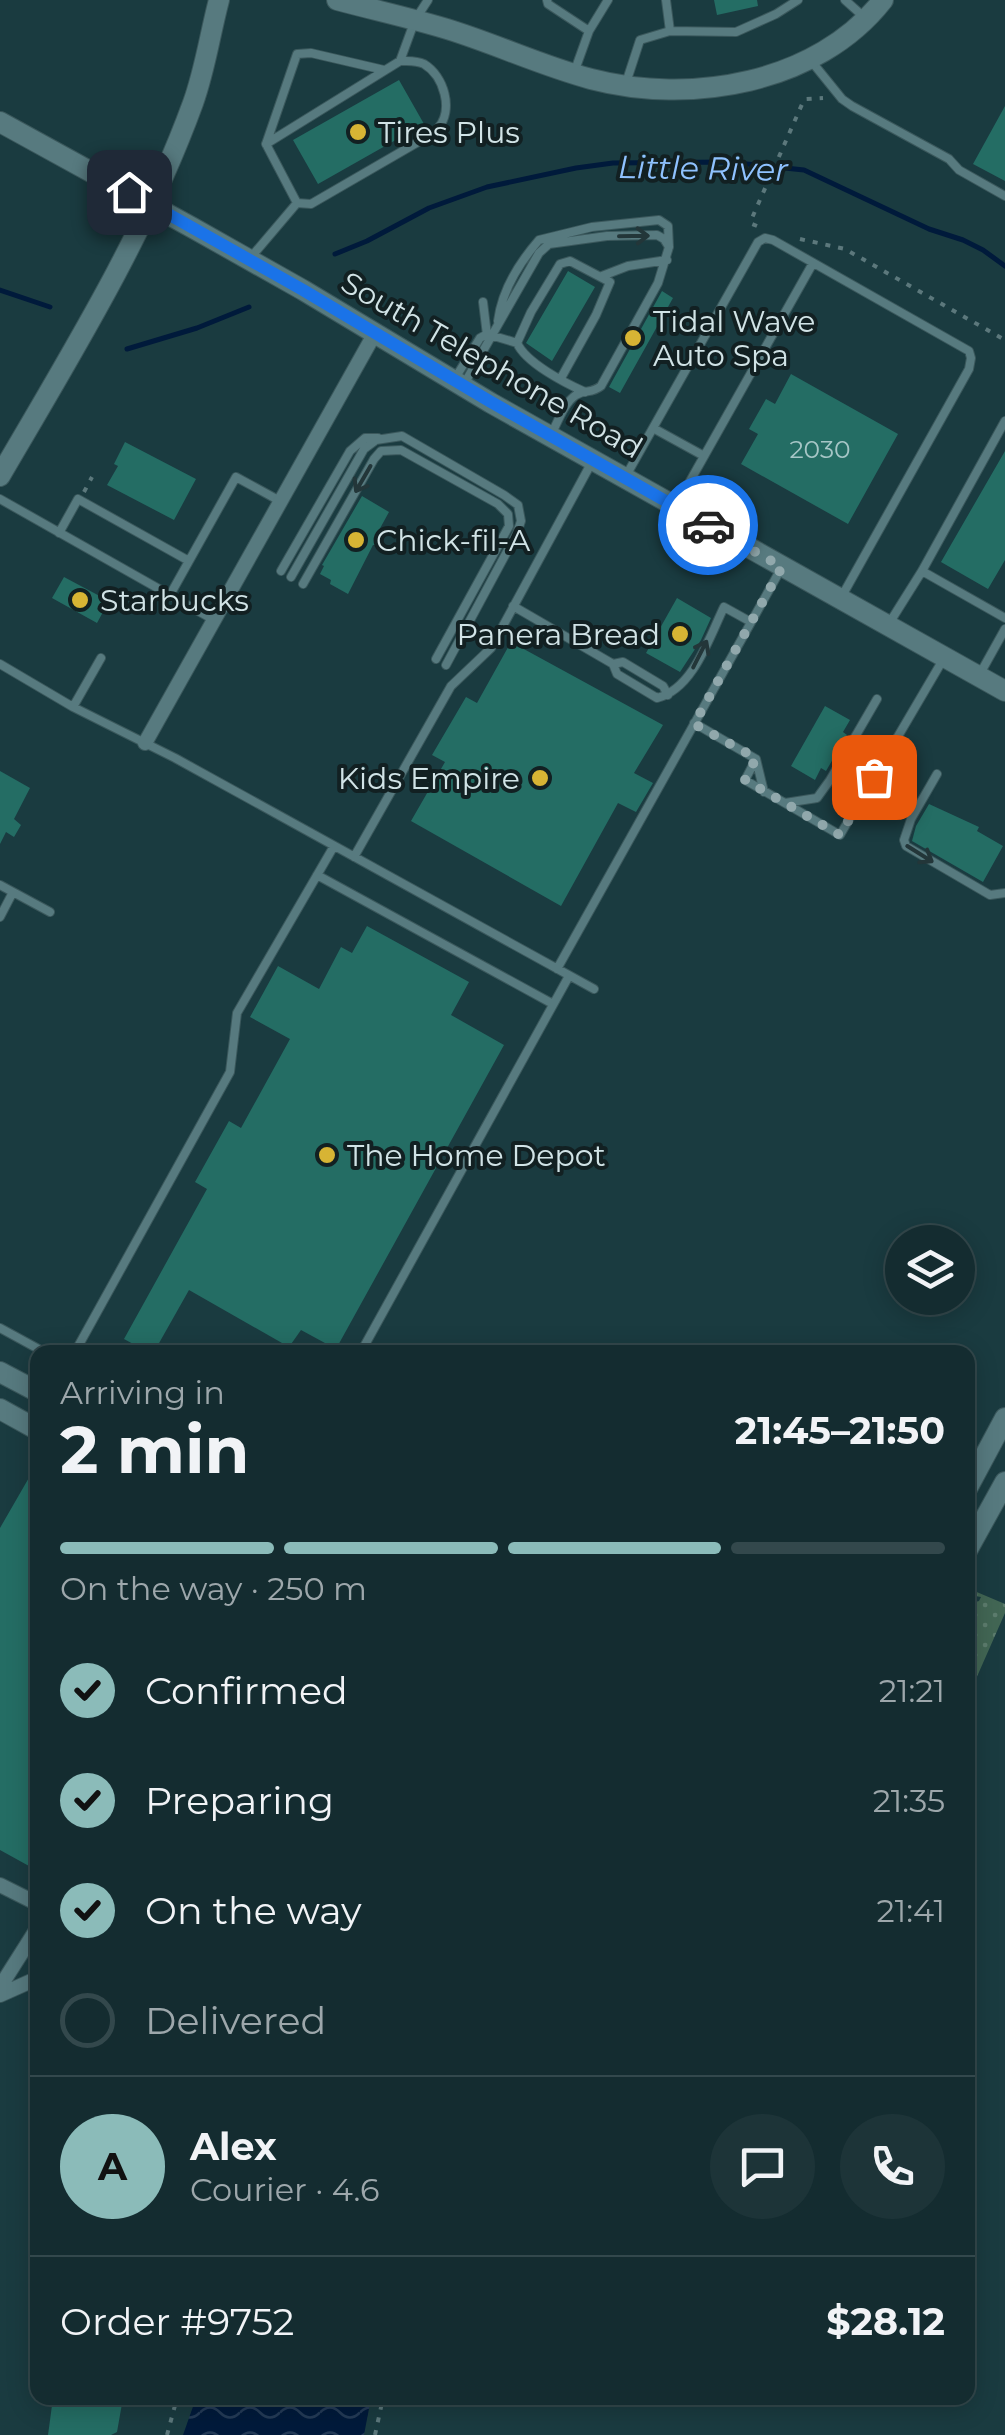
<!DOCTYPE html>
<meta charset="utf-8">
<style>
:root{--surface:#142c30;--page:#1d3438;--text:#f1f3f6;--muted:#9da7ab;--line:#33484c;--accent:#8bbbb9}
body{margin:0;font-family:Montserrat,sans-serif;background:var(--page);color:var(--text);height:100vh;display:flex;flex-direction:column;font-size:38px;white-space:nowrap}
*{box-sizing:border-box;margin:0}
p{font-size:32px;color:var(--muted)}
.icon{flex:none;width:55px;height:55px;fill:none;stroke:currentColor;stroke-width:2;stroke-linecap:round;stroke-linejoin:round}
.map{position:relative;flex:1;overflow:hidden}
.drawer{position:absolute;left:30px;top:1345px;width:945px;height:1060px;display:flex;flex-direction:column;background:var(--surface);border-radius:20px;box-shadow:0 5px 25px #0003,0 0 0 2px var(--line)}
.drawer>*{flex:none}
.tools{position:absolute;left:885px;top:1225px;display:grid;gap:20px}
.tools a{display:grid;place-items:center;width:90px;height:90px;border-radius:50%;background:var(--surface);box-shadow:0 5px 25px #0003,0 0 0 2px var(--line);font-size:50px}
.pin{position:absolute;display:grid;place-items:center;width:85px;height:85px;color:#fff;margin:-42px;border-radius:20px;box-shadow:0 5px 15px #0006}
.courier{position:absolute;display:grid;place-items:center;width:100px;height:100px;margin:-50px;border:8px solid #1a73e8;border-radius:50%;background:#fff;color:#222;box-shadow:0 2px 12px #0007}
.headline em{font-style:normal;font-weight:700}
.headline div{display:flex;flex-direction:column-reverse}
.headline{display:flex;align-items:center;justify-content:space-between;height:170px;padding:0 30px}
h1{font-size:65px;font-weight:700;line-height:75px}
.bar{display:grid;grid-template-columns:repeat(4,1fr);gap:15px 10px;align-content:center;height:120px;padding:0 30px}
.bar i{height:12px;border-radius:8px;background:var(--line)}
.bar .on{background:var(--accent)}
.bar p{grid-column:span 4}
.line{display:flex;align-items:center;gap:25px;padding:0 30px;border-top:2px solid var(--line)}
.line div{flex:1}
.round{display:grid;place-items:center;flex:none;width:105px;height:105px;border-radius:52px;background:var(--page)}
ol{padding:0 30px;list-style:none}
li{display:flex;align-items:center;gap:30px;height:110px}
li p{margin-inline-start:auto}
li .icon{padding:10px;border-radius:50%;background:var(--accent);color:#111;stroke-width:4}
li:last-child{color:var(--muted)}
li i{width:55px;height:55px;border:5px solid var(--line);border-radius:50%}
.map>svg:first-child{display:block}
</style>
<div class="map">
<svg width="1005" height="2435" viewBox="0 0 1005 2435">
<defs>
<pattern id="grass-dots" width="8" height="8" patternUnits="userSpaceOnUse" patternTransform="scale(2.5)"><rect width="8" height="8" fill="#426654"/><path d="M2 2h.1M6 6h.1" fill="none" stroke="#5c7c6d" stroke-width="1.8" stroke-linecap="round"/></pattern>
<pattern id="water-waves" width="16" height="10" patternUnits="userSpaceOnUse" patternTransform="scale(2.5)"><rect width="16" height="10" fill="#001a3b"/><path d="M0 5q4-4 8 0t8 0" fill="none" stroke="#243b57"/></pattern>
</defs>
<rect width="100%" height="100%" fill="#1a3b40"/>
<!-- grass -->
<path fill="url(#grass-dots)" d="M972,1590L1005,1604V1613L968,1697V1604L979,1601L981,1597L969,1595Z"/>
<!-- water -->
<path fill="url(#water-waves)" d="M196,2398H371L364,2435H183Z"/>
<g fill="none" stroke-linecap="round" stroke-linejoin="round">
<!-- stream -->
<path stroke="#001a3b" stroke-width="5" d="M335,254L367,241L429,208L487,187L576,168L613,163L727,162L804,170L929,229L963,240L983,250L1005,266
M0,290L50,307
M127,349L197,328L249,307"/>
</g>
<!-- building -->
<path fill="#246d64" d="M714,0H757L758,6L717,15Z
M399,80L424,124L318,184L293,140Z
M1005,106V181L973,164Z
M568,271L595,287L552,361L526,343Z
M662,291L673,298L620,393L609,387Z
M791,374L898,434L848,524L741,464L758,434L749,429L766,399L775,404Z
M125,442L196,479L174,520L107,485L118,466L114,464Z
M1005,451V560L988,589L941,562Z
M362,496L389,512L378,532L382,534L375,545H373L348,594L330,584L331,580L320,574L324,566L322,565Z
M64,577L109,601L97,623L52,598Z
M677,598L711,618L701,640L680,672L646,653Z
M511,642L663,725L634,773L653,783L636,812L618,803L561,906L411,821L445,762L432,755L466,697L477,703Z
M825,706L850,720L843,732L847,735L826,771L821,768L815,780L791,766Z
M0,771L30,788L14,819L21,825L14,837L6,832L0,844Z
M929,804L979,827L977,831L1003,846L983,882L912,841L916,826Z
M367,926L469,982L451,1015L504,1045L336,1349L301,1330L289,1347L189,1290L154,1352H148L124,1339L207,1189L195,1182L229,1121L241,1128L290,1039L250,1017L278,966L319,989L341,947L352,953Z
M38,1462V1871L0,1850V1528Z
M53,2398H123L117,2432L111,2435H48Z"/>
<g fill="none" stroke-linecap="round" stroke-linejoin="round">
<!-- lane casing -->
<g stroke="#3b585c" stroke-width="10">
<path id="lane" d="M547,0L548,4L589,31
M666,0L670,31
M845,0L864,17
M400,61C409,61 416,60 424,64C444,76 454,110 438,128C435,132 430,135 425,138L311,204L297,203L266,144Z
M400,61L415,20L428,0
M812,62L842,99L852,106L949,159L959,170L1005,196
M575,70L589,31L608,0
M625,86L640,40L670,31L736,32L776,14L798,0
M266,144L297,54L311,53L384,70
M252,256L297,203
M602,276L628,266L667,260
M483,302L487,335
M498,321C502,290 519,263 539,240L592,227L659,220L668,226L669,247
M517,343L531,312L560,264L570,261L610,282L596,315L561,378
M454,380L480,338L487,334L517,343C526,363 565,383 585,392
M463,386L539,253L549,244L607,236L657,235L664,239L669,247L658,283L601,386C591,394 586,389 576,395C565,402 558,421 552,433
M653,428L704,456
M627,474L758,242L765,238L773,240L969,351L971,358L969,369L842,596
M0,499L214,620
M676,506L813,263
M59,533L78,499L189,561
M281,571L350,451L365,438H378
M922,571L1005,618
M291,577L364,449L376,440L402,436L504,495L518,505L521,521L517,533L446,665
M303,584L374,459L381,451L401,450L498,504L508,514L509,526L436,659
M170,595L236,477L280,501
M513,606L613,664L623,662L663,686L668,695
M890,622L922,571L1005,421
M0,664L73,707L175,758L594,989
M613,664L617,674L657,698C693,689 709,638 724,607L751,622
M981,672L1005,629
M73,707L101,658
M694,723L756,759L745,780L840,835L944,658
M756,759L764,792
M937,774L911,819L904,840L906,846L990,895L1005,893
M785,803L817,798L830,780L877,699
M354,857L451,686L491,648L593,460
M317,875L553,1004
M0,885L50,912
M0,917L13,892
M557,969L782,567
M0,1328L44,1352
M75,1352L230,1072L237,1013L334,846
M361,1352L569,976
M459,1352L487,1350L492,1352"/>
</g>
<!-- street casing -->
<g stroke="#3b585c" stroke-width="16">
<path id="street" d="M145,743L375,333
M0,1885L38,1904
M0,1987L38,1927
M0,1995L38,1978
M36,2248H38"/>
</g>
<!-- secondary casing -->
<g stroke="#3b585c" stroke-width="22">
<path id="secondary" d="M337,0C374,10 411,18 447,29C496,44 542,66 591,79C690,105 817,84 883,0
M0,122L193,228L303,290L491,403L1005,691
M0,476C70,356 145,235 193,103C205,70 210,34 219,0
M0,1372L38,1392
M0,1409L38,1430
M968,1487L1005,1418
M968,1549L1005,1482"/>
</g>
<!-- path -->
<path stroke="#5c787c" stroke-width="4" stroke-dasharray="5 8" stroke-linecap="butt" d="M757,226L752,224V218L803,102L806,99L823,98
M800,239L845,249L1005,340
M84,492L92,477
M167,2435L177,2398
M375,2435L383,2398"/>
<!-- lane -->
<use href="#lane" stroke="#577a7f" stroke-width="8"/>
<!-- street -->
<use href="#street" stroke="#577a7f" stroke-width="14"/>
<!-- secondary -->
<use href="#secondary" stroke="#577a7f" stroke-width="20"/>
</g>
<!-- one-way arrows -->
<defs><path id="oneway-shaft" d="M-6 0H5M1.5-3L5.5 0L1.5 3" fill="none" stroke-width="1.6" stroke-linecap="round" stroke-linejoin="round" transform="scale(2.5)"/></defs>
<g stroke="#233639">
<use href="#oneway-shaft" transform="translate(634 236) rotate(-1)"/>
<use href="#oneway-shaft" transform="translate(363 479) rotate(120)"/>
<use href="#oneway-shaft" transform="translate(700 654) rotate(-63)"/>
<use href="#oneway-shaft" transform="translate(920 854) rotate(32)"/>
</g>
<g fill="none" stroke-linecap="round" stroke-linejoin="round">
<!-- done -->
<path stroke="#91a8ac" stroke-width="10" stroke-dasharray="0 18" d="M708,525L782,567L694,724L756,758L745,780L840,835L874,777"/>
<!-- route -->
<path stroke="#1a73e8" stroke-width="12" d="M129,192L303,290L491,402L708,525"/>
</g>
<!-- markers -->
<g fill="#d7b434" stroke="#122022" stroke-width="4">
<circle cx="358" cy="132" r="10"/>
<circle cx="633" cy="338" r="10"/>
<circle cx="356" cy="540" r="10"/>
<circle cx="80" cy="600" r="10"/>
<circle cx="680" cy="634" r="10"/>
<circle cx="540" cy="778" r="10"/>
<circle cx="327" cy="1155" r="10"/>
</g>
<g text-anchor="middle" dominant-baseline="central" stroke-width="8" stroke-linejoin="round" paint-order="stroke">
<!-- number labels -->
<g font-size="25" fill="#a6c6c6">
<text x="820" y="449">2030</text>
</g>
<!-- poi labels -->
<g font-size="30" fill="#d1e3e6" stroke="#122022" text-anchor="start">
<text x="378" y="132">Tires Plus</text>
<text x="653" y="321">Tidal Wave<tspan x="653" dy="34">Auto Spa</tspan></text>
<text x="376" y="540">Chick-fil-A</text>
<text x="100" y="600">Starbucks</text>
<text x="660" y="634" text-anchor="end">Panera Bread</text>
<text x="520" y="778" text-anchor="end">Kids Empire</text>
<text x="347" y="1155">The Home Depot</text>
</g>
<!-- street labels -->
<g font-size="30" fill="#d1e3e6" stroke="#122022">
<text transform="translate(492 365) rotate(30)">South Telephone Road</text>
</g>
<!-- water labels -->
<g font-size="32" font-style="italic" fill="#8fc2ff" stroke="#122022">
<text transform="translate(703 168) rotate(1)">Little River</text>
</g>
</g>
</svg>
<div class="tools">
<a><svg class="icon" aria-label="layers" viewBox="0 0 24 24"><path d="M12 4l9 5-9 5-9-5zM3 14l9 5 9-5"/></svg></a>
</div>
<div class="pin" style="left:874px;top:777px;background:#ea580c"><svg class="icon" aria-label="bag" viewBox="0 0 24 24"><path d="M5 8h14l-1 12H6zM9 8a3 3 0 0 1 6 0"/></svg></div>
<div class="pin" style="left:129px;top:192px;background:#1f2937"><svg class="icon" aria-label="home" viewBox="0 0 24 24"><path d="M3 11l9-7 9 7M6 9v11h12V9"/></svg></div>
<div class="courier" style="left:708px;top:525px"><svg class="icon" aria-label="car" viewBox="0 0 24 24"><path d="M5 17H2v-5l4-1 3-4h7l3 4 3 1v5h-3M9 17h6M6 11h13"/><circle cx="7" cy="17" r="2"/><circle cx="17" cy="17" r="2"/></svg></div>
<section class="drawer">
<div class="headline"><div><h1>2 min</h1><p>Arriving in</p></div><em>21:45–21:50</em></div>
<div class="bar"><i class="on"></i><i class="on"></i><i class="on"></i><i></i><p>On the way · 250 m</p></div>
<ol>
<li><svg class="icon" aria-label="check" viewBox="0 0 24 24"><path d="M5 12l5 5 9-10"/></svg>Confirmed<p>21:21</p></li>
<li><svg class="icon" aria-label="check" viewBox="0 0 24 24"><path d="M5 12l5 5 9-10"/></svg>Preparing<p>21:35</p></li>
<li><svg class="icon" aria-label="check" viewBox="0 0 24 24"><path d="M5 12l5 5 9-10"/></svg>On the way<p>21:41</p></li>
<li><i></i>Delivered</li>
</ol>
<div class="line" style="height:180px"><b class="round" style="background:var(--accent);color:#111">A</b><div><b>Alex</b><p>Courier · 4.6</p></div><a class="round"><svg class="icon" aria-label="chat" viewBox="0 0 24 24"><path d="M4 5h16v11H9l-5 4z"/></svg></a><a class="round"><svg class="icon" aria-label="phone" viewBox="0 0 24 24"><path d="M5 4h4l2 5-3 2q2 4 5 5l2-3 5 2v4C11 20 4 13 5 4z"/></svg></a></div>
<div class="line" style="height:130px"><div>Order #9752</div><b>$28.12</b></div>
</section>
</div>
